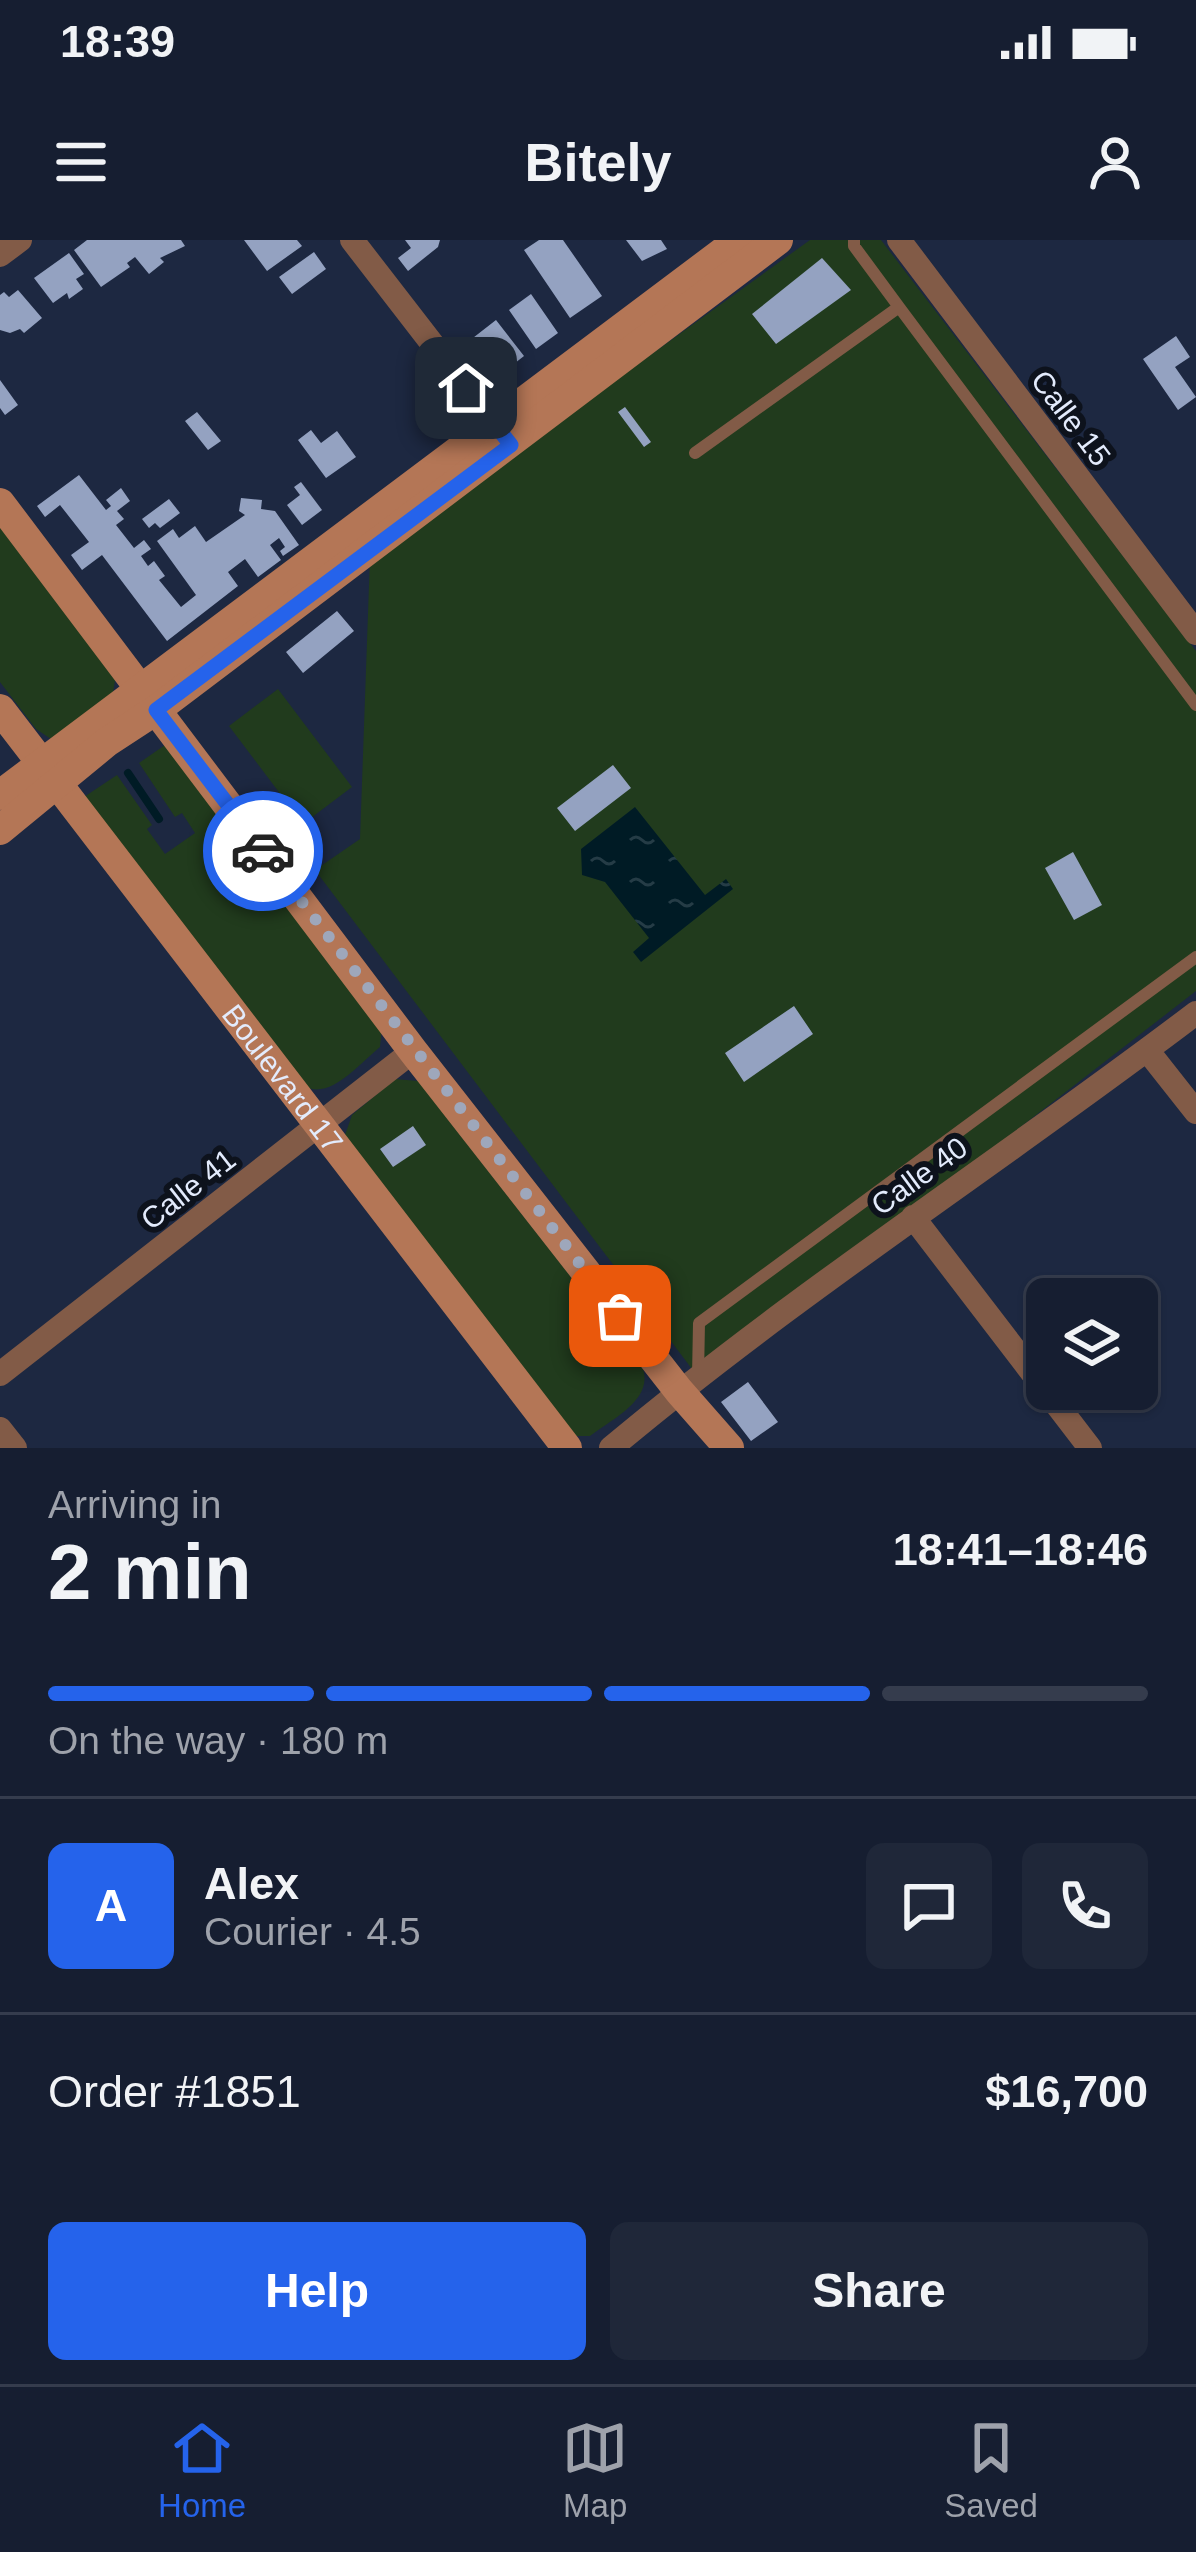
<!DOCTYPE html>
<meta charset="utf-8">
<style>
:root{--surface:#161e31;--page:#1f2739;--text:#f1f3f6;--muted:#9ea2ab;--line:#353c4d;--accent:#2563eb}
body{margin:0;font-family:Helvetica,sans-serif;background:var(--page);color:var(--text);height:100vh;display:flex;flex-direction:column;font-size:45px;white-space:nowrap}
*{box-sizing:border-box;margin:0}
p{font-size:39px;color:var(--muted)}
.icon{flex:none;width:66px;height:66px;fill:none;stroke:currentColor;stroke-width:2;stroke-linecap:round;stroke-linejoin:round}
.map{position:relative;height:1208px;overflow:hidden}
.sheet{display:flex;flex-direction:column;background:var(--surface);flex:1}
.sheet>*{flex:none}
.controls{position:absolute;left:1026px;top:1038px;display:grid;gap:24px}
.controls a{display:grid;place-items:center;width:132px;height:132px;border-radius:18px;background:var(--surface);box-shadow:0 3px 9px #0004,0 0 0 3px var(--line);font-size:60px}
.pin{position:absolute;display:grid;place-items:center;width:102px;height:102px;color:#fff;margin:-51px;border-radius:24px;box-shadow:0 6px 18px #0006}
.courier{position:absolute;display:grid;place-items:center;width:120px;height:120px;margin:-60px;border:9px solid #2563eb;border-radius:50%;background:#fff;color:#222;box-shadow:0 3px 15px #0007}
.summary em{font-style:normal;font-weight:700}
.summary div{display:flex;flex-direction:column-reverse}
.summary{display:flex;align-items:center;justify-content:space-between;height:204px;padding:0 48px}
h1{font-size:78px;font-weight:700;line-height:90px}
.bar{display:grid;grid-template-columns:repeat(4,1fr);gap:18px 12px;align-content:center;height:144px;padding:0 48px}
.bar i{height:15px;border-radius:9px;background:var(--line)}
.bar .current{background:var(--accent)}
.bar p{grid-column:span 4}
.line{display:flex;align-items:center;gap:30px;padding:0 48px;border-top:3px solid var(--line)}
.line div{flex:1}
.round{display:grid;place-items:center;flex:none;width:126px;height:126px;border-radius:18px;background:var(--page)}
.action{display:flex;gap:24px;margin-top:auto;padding:24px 48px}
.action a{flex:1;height:138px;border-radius:18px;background:var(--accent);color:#fff;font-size:48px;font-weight:700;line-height:138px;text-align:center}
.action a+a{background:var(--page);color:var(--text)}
.status{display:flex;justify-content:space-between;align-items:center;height:84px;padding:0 60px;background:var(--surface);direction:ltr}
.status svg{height:33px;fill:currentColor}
header{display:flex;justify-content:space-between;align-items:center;height:156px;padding:0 48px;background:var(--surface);font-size:54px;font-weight:700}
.tab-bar{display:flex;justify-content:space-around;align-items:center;height:168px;border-top:3px solid var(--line);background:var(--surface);font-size:33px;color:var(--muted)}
.tab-bar a{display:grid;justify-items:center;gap:6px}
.tab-bar .current{color:var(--accent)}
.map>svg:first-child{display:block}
</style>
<div class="status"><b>18:39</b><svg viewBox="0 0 49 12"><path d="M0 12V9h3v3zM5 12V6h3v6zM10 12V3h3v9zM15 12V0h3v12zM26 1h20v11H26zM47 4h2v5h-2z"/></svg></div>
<header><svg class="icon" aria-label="menu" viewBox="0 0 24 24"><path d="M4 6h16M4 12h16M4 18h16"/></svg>Bitely<svg class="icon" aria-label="person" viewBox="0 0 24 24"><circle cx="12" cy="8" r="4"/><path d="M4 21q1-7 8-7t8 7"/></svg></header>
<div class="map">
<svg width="1196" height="1208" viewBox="0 0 1196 1208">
<defs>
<pattern id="water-ripples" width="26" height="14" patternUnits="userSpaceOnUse" patternTransform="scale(3)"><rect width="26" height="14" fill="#001b25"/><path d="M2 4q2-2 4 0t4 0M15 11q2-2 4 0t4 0" fill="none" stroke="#253c46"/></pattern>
</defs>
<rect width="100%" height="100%" fill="#1d2841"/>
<!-- green -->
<path fill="#213b1d" d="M810,0H881L1196,411V751L698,1137L315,630L360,599L370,317Z
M0,277L116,435L112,458L51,499L36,489L0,442Z
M278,449L352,547L303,584L229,486Z
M165,505L382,787L380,807C360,823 330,861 304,846L84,557L117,535L152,585L147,589L165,614L195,593L182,573L175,577L139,523Z
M395,839L418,841L643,1129C653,1160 612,1179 590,1196H573L345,895L352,875Z"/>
<!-- water -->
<path fill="url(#water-ripples)" d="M635,567L705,655L726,639L733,649L641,722L633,712L649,698L605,642L582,635L581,609Z"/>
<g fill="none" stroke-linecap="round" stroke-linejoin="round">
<!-- stream -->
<path stroke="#001b25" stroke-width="8" d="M128,533L159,579"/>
</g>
<!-- building -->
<path fill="#94a2c1" d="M87,0H181L185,6L160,18L164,22L149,34L135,17L127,23L130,27L101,47L74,10Z
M244,0H297L302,6L267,31Z
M405,0H440L438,7L408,31L398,18L411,8Z
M539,0H563L602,56L570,78L524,10Z
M626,0H661L667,9L642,21Z
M314,12L326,29L292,54L279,37Z
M69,13L84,34L76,39L83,49L69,59L67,53L53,63L34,38Z
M822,18L851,50L776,104L752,74Z
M18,50L42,78L24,93L20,89L10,93L0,90V55L4,52L9,57Z
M531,54L558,93L536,109L509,70Z
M496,80L524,116L497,137L469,101Z
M1176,96L1190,117L1175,127L1196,157L1178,170L1143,119Z
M0,140L18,165L5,175L0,168Z
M625,167L651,202L644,207L618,172Z
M197,172L221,201L208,210L185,181Z
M311,190L321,203L337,191L356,217L326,238L298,200Z
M79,235L106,270L111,266L106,260L121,248L130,261L117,271L124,279L116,285L134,308L144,300L151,309L141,316L148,326L154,321L165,336L159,340L181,367L196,355L157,301L173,289L179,298L195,286L206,302L245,275L239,271L241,258L262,260L261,269L275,271L299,305L283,316L280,311L285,307L279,298L270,305L281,320L258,337L245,319L228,332L238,346L167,401L102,315L82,330L71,315L89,302L60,265L45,277L37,266Z
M301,242L322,270L302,285L287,265L300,255L294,247Z
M169,259L180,273L160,288L155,283L149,288L142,279Z
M337,371L354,391L303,433L286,412Z
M613,525L631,548L575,591L557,568Z
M1073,612L1102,665L1074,680L1045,628Z
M794,766L813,794L744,842L725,813Z
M413,886L426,905L393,927L380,909Z
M748,1142L778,1182L751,1201L721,1162Z"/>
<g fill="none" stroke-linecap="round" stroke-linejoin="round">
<!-- service -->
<path stroke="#825b47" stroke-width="12" d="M854,0V6L899,67
M695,213L899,67L1196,465
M698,1136L699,1083L1196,717"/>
<!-- minor -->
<path stroke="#825b47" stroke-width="24" d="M352,0L505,198
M899,0L1196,393
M0,15L20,0
M1147,810L1196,872
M913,977L1090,1208
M0,1134L413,811
M0,1189L15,1208
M611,1208C797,1052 1003,920 1196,773"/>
<!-- secondary -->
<g stroke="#b47656" stroke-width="30">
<path d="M0,263L413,811L679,1151L729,1208"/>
<path id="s1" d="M0,469L567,1208"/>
<path d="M0,555L739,0"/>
<path d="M0,590L107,502L156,470L778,0"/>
</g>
</g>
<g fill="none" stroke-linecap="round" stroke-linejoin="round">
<!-- done -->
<path stroke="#9ea7bb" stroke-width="12" stroke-dasharray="0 21.6" d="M263,611L620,1076"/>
<!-- route -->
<path stroke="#2563eb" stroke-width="15" d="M263,611L156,470L511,205L466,148"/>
</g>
<g text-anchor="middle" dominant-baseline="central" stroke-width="12" stroke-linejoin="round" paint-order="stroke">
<!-- street labels -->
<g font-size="30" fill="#e3ebfc" stroke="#0d121c">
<text transform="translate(1071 178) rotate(53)">Calle 15</text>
<text stroke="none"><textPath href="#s1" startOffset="465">Boulevard 17</textPath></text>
<text transform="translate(919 936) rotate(-36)">Calle 40</text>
<text transform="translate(188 949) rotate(-38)">Calle 41</text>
</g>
</g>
</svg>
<div class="controls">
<a><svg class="icon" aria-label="layers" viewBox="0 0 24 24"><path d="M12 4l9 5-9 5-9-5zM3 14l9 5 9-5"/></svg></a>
</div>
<div class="pin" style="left:620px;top:1076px;background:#ea580c"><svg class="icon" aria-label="bag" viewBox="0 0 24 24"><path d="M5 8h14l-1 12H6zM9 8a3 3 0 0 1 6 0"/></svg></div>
<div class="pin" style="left:466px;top:148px;background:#1f2937"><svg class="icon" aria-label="home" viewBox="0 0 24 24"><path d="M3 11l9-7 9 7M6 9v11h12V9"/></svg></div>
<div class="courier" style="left:263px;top:611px"><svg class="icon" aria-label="car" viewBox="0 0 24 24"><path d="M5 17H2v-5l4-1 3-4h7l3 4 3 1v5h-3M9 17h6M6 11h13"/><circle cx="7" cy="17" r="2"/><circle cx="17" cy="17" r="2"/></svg></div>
</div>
<section class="sheet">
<div class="summary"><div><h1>2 min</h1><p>Arriving in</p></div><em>18:41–18:46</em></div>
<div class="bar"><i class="current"></i><i class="current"></i><i class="current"></i><i></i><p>On the way · 180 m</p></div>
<div class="line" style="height:216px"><b class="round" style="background:var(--accent);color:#fff">A</b><div><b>Alex</b><p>Courier · 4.5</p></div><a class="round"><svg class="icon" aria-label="chat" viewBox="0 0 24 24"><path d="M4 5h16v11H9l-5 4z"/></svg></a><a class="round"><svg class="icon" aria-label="phone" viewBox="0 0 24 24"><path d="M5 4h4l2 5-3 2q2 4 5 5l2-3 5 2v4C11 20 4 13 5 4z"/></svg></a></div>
<div class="line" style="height:156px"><div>Order #1851</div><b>$16,700</b></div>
<div class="action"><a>Help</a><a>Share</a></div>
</section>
<nav class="tab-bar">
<a class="current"><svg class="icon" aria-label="home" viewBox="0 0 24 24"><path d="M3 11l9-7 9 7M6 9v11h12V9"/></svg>Home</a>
<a><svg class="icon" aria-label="map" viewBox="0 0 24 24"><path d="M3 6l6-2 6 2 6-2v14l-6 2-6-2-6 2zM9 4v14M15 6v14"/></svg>Map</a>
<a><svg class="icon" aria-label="saved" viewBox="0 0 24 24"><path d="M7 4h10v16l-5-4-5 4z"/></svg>Saved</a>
</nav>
